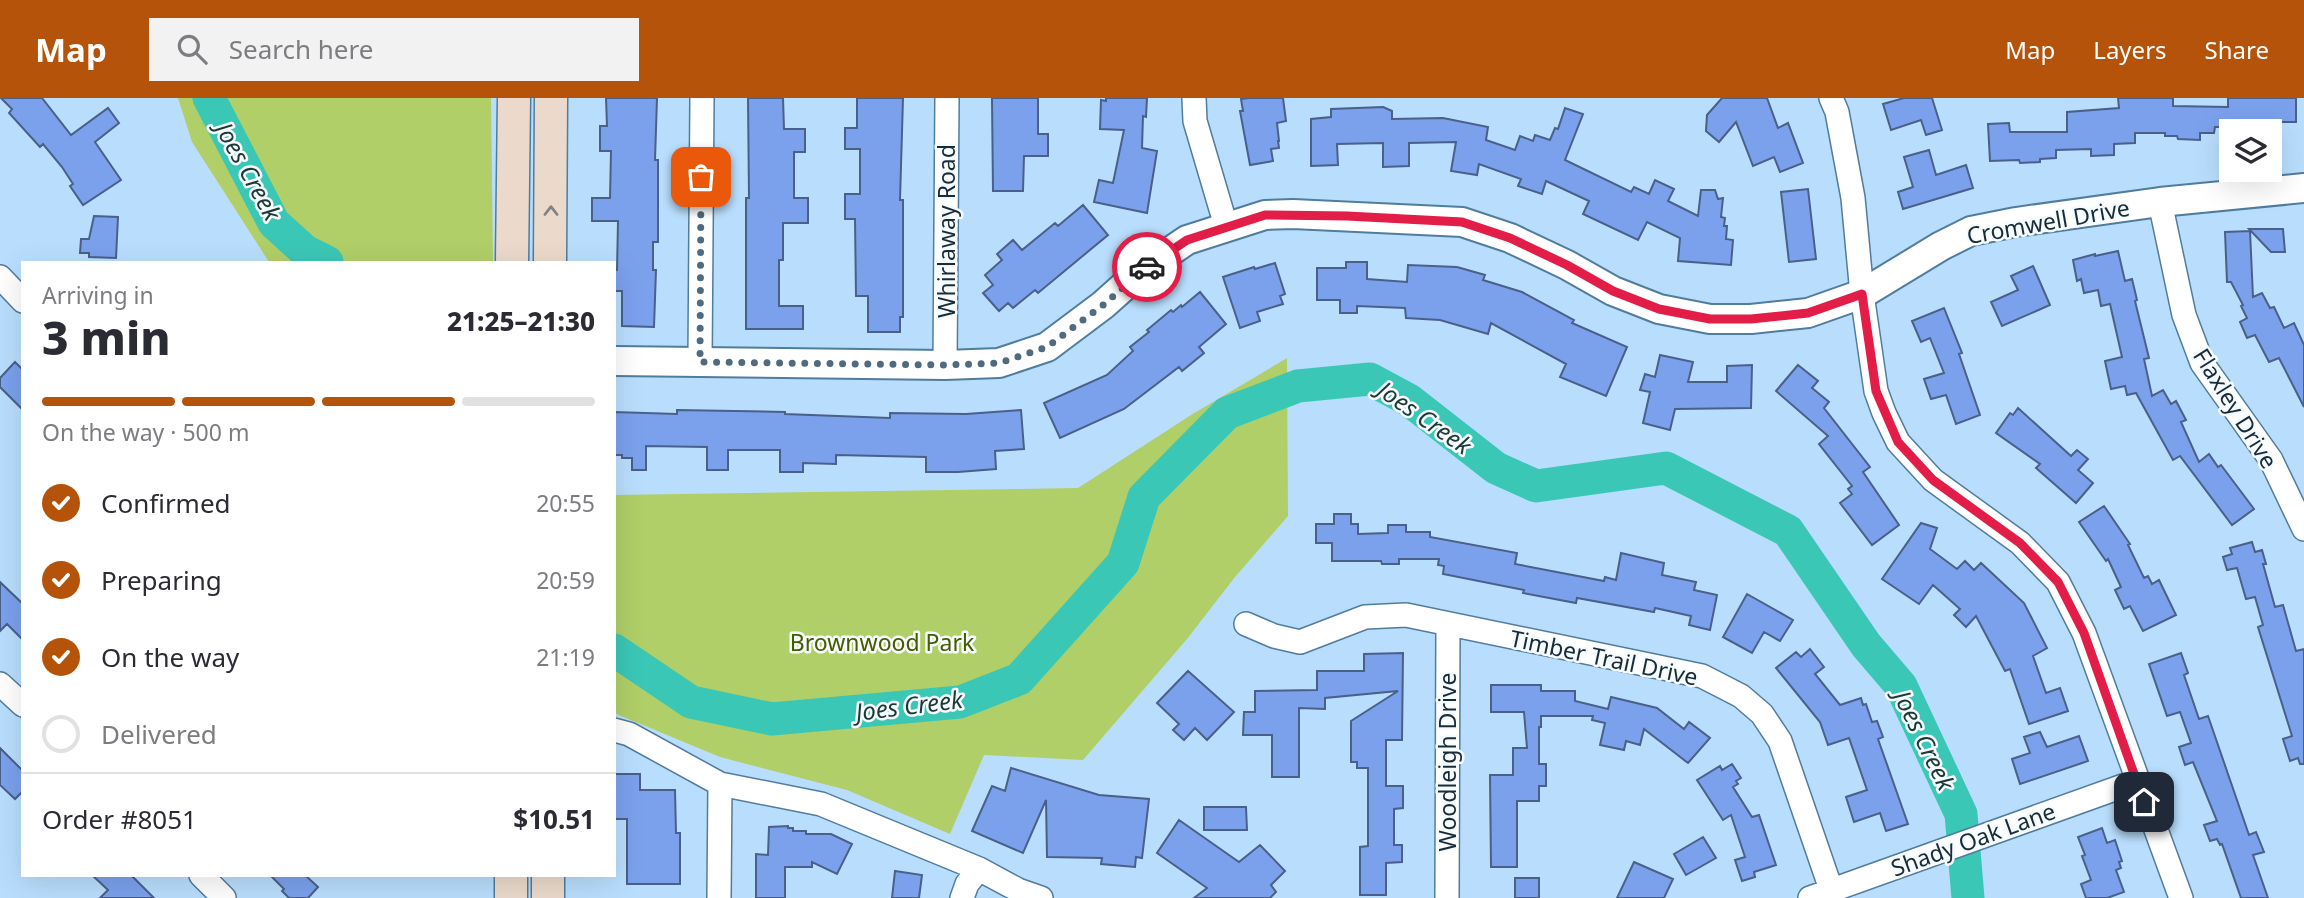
<!DOCTYPE html>
<meta charset="utf-8">
<style>
:root{--surface:#fff;--page:#f2f2f3;--text:#2b2b33;--muted:#7c7c81;--line:#e1e1e2;--accent:#b45309}
body{margin:0;font-family:"Noto Sans",sans-serif;background:var(--page);color:var(--text);height:100vh;display:flex;flex-direction:column;font-size:26px;white-space:nowrap}
*{box-sizing:border-box;margin:0}
p{font-size:23px;color:var(--muted)}
.icon{flex:none;width:38px;height:38px;fill:none;stroke:currentColor;stroke-width:2;stroke-linecap:round;stroke-linejoin:round}
.map{position:relative;flex:1;overflow:hidden}
.sheet{position:absolute;left:21px;top:163px;width:595px;height:616px;display:flex;flex-direction:column;background:var(--surface);border-radius:0px;box-shadow:0 7px 28px #0002}
.sheet>*{flex:none}
.buttons{position:absolute;left:2219px;top:21px;display:grid;gap:14px}
.buttons a{display:grid;place-items:center;width:63px;height:63px;border-radius:0px;background:var(--surface);box-shadow:0 7px 28px #0002;font-size:35px}
.pin{position:absolute;display:grid;place-items:center;width:60px;height:60px;color:#fff;margin:-30px;border-radius:14px;box-shadow:0 4px 10px #0006}
.courier{position:absolute;display:grid;place-items:center;width:70px;height:70px;margin:-35px;border:5px solid #e11d48;border-radius:50%;background:#fff;color:#222;box-shadow:0 2px 9px #0007}
.head em{font-style:normal;font-weight:800}
.head div{display:flex;flex-direction:column-reverse}
.head{display:flex;align-items:center;justify-content:space-between;height:119px;padding:0 21px}
h1{font-size:46px;font-weight:800;line-height:52px}
.bar{display:grid;grid-template-columns:repeat(4,1fr);gap:10px 7px;align-content:center;height:84px;padding:0 21px}
.bar i{height:9px;border-radius:5px;background:var(--line)}
.bar .selected{background:var(--accent)}
.bar p{grid-column:span 4}
.line{display:flex;align-items:center;gap:18px;padding:0 21px;border-top:2px solid var(--line)}
.line div{flex:1}
ol{padding:0 21px;list-style:none}
li{display:flex;align-items:center;gap:21px;height:77px}
li p{margin-inline-start:auto}
li .icon{padding:7px;border-radius:50%;background:var(--accent);color:#fff;stroke-width:4}
li:last-child{color:var(--muted)}
li i{width:38px;height:38px;border:4px solid var(--line);border-radius:50%}
header{display:flex;align-items:center;gap:42px;box-sizing:border-box;height:98px;padding:0 35px;background:var(--accent);color:#fff}
header strong{font-size:33px}
nav{display:flex;gap:38px;margin-inline-start:auto;font-size:24px}
.search{width:490px;height:63px;background:var(--page);display:flex;align-items:center;gap:18px;box-sizing:border-box;padding:0 24px;border-radius:0px;color:var(--muted);font-size:26px}
.map>svg:first-child{display:block}
</style>
<header>
<strong>Map</strong>
<div class="search"><svg class="icon" aria-label="search" viewBox="0 0 24 24"><circle cx="10" cy="10" r="6"/><path d="M15 15l6 6"/></svg>Search here</div>
<nav><a>Map</a><a>Layers</a><a>Share</a></nav>
</header>
<div class="map">
<svg width="2304" height="800" viewBox="0 0 2304 800">
<rect width="100%" height="100%" fill="#b9defd"/>
<!-- green -->
<path fill="#b0cf68" d="M178,0H491L493,164H269L192,44Z
M1287,260L1288,418L1235,479L1187,541L1083,662L984,657L950,736L847,692L720,659L614,615V397L1078,390L1191,317Z"/>
<g fill="none" stroke-linecap="round" stroke-linejoin="round">
<!-- river -->
<path stroke="#3bc7b6" stroke-width="33" d="M209,0L274,125L305,153L327,164
M614,552L691,604L772,621L960,604L1019,581L1123,465L1144,399L1227,315L1298,288L1370,281L1409,302L1496,370L1536,388L1666,370L1788,433L1866,547L1901,588L1961,716L1968,800"/>
</g>
<!-- building -->
<path fill="#7ba1ed" stroke="#4a5f89" stroke-width="2" d="M1,0H42L71,37L108,10L119,25L95,44L121,82L83,107L70,88L73,86L62,69L43,46L40,49L9,15L12,11Z
M606,0H657L655,62H658V144H653V172H656L654,229L622,228V193H614V172H617L618,123H592V100H610L611,53H600V28H607Z
M748,0H783L784,31H805V54H794V100H808V125H783V162H779V208H803V231H746V100H749Z
M857,0H903L900,102H903V219H900V234H868V198H856L855,121H845V96H860V51H845V30H857Z
M992,0H1038V36H1048V58H1024L1023,93H993Z
M1106,0H1147L1146,19L1143,18L1142,50L1157,53L1147,115L1094,104L1099,82L1113,85L1124,32L1100,31L1101,2L1106,3Z
M1249,0H1283L1286,23L1277,25L1279,43H1278L1279,50L1271,51L1273,63L1250,67L1240,13H1243L1241,1Z
M1722,0H1767L1778,30L1788,25L1803,65L1780,74L1774,59L1753,68L1736,24L1719,44L1706,33L1707,17Z
M1904,0H1932L1942,32L1926,37L1921,22L1891,32L1883,6Z
M2118,0H2173V8L2228,9V0H2296V24H2274V33H2253V29H2215L2214,35H2200V42L2178,41L2177,38H2165V35H2135V45L2114,46V57L2091,58V51L2056,52V60L2040,61V64L2020,65L2019,62L1990,63L1988,26L2009,25L2010,34H2067V14L2119,10Z
M1383,9L1392,13V21L1443,20L1488,29L1486,42L1515,52L1520,38L1533,43L1535,37L1550,42L1555,30L1558,31L1565,10L1583,16L1565,62L1631,94L1634,89L1649,96L1655,82L1674,91L1668,103L1698,118L1701,92H1715L1718,101L1723,100L1721,119L1725,120L1724,128H1727L1726,141L1733,142L1731,167L1678,163L1680,140L1647,124L1638,142L1583,116L1589,103L1546,83L1542,96L1518,88L1521,81L1479,66L1477,77L1451,73L1456,44L1409,45V68L1383,69V45L1337,46L1338,67L1311,68V21L1331,19V11Z
M1929,52L1936,77L1966,67L1973,90L1903,111L1898,94L1913,89L1904,59Z
M1808,91L1816,161L1789,164L1781,94Z
M1083,107L1108,137L1038,195L1035,192L1013,210L1008,205L999,213L983,195L993,187L985,177L1002,162L997,156L1013,142L1022,152L1055,125L1058,128Z
M94,118L118,119L116,160L89,159V155H80L81,141H89Z
M2249,131H2283L2285,154H2271Z
M2250,133L2253,199L2262,195L2270,210L2274,209L2284,230L2294,225L2304,247V309L2279,260L2269,264L2255,237L2247,240L2240,224L2247,220L2241,208L2243,207L2231,184H2227L2225,134Z
M2118,153L2125,183L2132,181L2137,202L2135,203L2149,260L2144,261L2152,298L2163,292L2171,306L2176,303L2186,322L2181,324L2199,364L2209,356L2218,369L2221,367L2254,411L2232,427L2180,358L2173,362L2136,295L2127,297L2125,288L2111,291L2105,263L2122,259L2110,206L2101,208L2098,192L2084,195L2081,181L2077,183L2073,162L2095,156V158Z
M1346,164H1367V181L1407,184L1408,167L1457,169L1485,177L1483,182L1522,194L1574,222L1572,225L1627,249L1606,298L1560,279L1566,266L1491,225L1488,236L1440,222L1406,220L1405,210L1357,208V215H1340V202H1317V170H1346Z
M1275,165L1285,196L1280,198L1283,206L1257,214L1260,223L1240,230L1223,179L1254,169L1255,171Z
M2033,168L2050,207L2002,228L1991,204L2018,192L2011,178Z
M1200,194L1226,226L1199,249L1204,255L1182,273L1179,269L1124,311L1060,340L1044,305L1107,277L1133,253L1130,249L1149,234L1147,232L1171,212L1173,214L1181,207L1182,209Z
M1944,210L1962,255L1959,256L1980,317L1956,326L1946,297L1931,301L1924,281L1944,275L1930,240L1921,244L1912,223Z
M1660,257L1693,264L1688,284H1727V268L1752,267L1751,310L1675,311L1670,332L1643,325L1650,294L1640,292L1645,276L1655,279Z
M15,264L23,272V312L0,289V280Z
M1798,267L1818,283L1812,290L1829,304L1824,310L1870,369L1863,374L1899,427L1872,447L1840,405L1852,396L1848,391L1852,388L1819,346L1828,338L1776,293Z
M2018,310L2071,358L2077,352L2088,361L2078,372L2093,385L2076,405L2036,370L2040,366L1996,335L2010,315L2013,317Z
M677,312L785,314V316L890,320V315L966,316L1021,312L1024,351L995,353L996,371L958,374H926V359L836,357V366L803,365V374H780V352H728V372H707V349L646,348V372H632V360H622V357H614V314L677,316Z
M2104,408L2130,446L2128,447L2144,480L2148,478L2152,486L2159,482L2176,517L2143,533L2130,508L2124,511L2115,492L2121,489L2108,461L2106,463L2079,424Z
M1334,416H1351V426H1358V436L1388,435V427H1406V434H1430V439L1517,455L1515,466L1604,483L1605,479L1616,482L1621,455L1664,465L1662,477L1696,484L1694,492L1717,497L1710,532L1689,527L1691,518L1655,510L1654,514L1577,500L1576,505L1523,495L1524,492L1443,476L1444,468L1438,467L1439,461H1399V466H1382L1381,463H1332V445H1316V426H1334Z
M1921,425L1937,430L1930,451L1957,471L1965,463L1974,472L1981,465L2024,505L2047,550L2033,558L2046,595L2060,590L2068,613L2029,626L2010,571L2005,573L1976,518L1966,529L1954,517L1960,511L1933,487L1919,506L1882,481Z
M2252,444L2255,454L2262,452L2266,466H2263L2275,509L2283,507L2296,553L2304,551V666H2300L2298,660L2290,663L2283,641L2292,638L2258,529L2263,527L2255,499L2246,501L2237,470L2227,472L2223,459L2232,456L2230,450Z
M0,484L23,506V542L7,526L0,533Z
M1747,496L1793,522L1780,543L1764,534L1752,555L1723,539Z
M1810,551L1824,569L1815,576L1840,607L1861,600L1863,607L1866,606L1872,624L1877,623L1883,639L1878,641L1908,726L1886,733L1880,715L1854,724L1846,699L1867,692L1849,640L1828,647L1820,624L1776,570L1796,554L1801,559Z
M1403,555L1402,642H1386V688H1403V710L1394,711V747H1402V764L1386,765V797H1360V749L1368,748V670H1357V664H1351V623L1398,593L1325,600V611L1299,610V679H1272V637H1243L1244,614H1255V593L1317,592V573H1364V556Z
M2181,555L2188,575L2184,577L2199,621L2208,618L2249,737L2256,734L2264,754L2253,757L2268,800H2241L2222,746L2220,747L2217,741L2210,743L2204,727L2217,723L2193,664L2185,667L2179,649L2191,645L2180,614L2167,618L2149,566Z
M1188,573L1234,614L1207,642L1195,630L1184,642L1173,632L1179,626L1157,605Z
M1491,587H1541V593H1575V603L1608,611L1611,599L1657,610L1684,631L1689,624L1710,640L1688,665L1644,631L1640,647L1626,643L1624,652L1600,647L1605,625L1592,622L1593,618H1541V629H1539V666H1546V688H1539V703H1517V769H1491L1490,677H1513V650H1527L1524,614H1491Z
M2040,634L2047,649L2079,638L2088,663L2020,686L2012,661L2030,655L2024,639Z
M0,650L23,673V693L15,701L0,687Z
M1732,666L1741,680L1736,683L1738,686L1733,689L1752,719L1759,717L1776,767L1754,774L1755,779L1742,783L1735,762L1745,759L1731,717L1723,722L1697,682L1720,668L1722,672Z
M1011,670L1099,697L1149,701L1142,760L1136,759L1135,769L1101,766L1102,760L1047,759L1046,702L1023,755L972,733L992,688L1005,693Z
M614,676H640V692H675L676,735H680V786H627V721H614Z
M1204,709H1246L1247,732H1204Z
M1179,722L1239,764L1260,747L1285,773L1271,787L1276,794L1270,800H1194L1207,790L1157,755Z
M788,728V730H793V733H806V736H831L852,746L837,776L812,764V769H785V800H756V756L768,757L769,729Z
M2102,730L2107,745L2115,742L2122,763L2119,764L2121,770L2116,772L2124,794L2107,800H2086L2081,786L2091,782L2082,758L2085,757L2078,739Z
M1703,739L1716,760L1686,777L1674,756Z
M1634,764L1673,781L1664,800H1617Z
M895,773L922,777L919,800H892Z
M92,777H131L154,800H100L108,792Z
M270,777H305L318,789L308,800H289L282,793L284,791Z
M1515,780H1539V800H1515Z"/>
<g fill="none" stroke-linecap="round" stroke-linejoin="round">
<!-- minor casing -->
<g stroke="#507c9e" stroke-width="26">
<path id="minor" d="M1194,0L1195,23L1226,128
M1831,0L1837,14L1853,100L1862,196L1876,293L1884,315L1898,344L1933,382L2020,445L2058,484L2084,535L2181,800
M2160,104L2184,217L2202,265L2271,362L2304,431
M0,179L23,203
M700,264L702,0
M945,267L947,0
M1246,526L1274,538L1300,544L1365,519L1406,517L1702,578L1741,598L1762,616L1780,643L1834,800
M0,586L23,607
M614,632L629,636L720,686L821,706L979,771L1018,792L1041,800
M201,777L224,800
M719,800L720,686
M962,800L967,786L979,771
M1447,800L1448,527
M1810,800L2137,683"/>
</g>
<!-- tertiary casing -->
<g stroke="#507c9e" stroke-width="32">
<path id="tertiary" d="M614,263L945,267L999,265L1047,249L1103,207L1140,174L1187,142L1265,117L1293,116L1462,124L1510,140L1567,167L1613,193L1659,211L1710,221H1751L1808,215L1862,196L1941,148L1971,133L2016,124L2160,104L2304,90"/>
</g>
<!-- secondary casing -->
<g stroke="#507c9e" stroke-width="35">
<path id="secondary" d="M512,164L514,0
M550,164L551,0
M511,800V777
M548,800V777"/>
</g>
<!-- minor -->
<use href="#minor" stroke="#fff" stroke-width="23"/>
<!-- tertiary -->
<use href="#tertiary" stroke="#fff" stroke-width="28"/>
<!-- secondary -->
<use href="#secondary" stroke="#ebdacc" stroke-width="32"/>
</g>
<!-- one-way arrows -->
<defs><path id="oneway-chevron" d="M-2-3.5L2.5 0L-2 3.5" fill="none" stroke-width="1.6" stroke-linecap="round" stroke-linejoin="round" transform="scale(1.75)"/></defs>
<use stroke="#828282" href="#oneway-chevron" transform="translate(551 113) rotate(-90)"/>
<g fill="none" stroke-linecap="round" stroke-linejoin="round">
<!-- done -->
<path stroke="#506a7e" stroke-width="7" stroke-dasharray="0 12.6" d="M701,79L700,264L945,267L999,265L1047,249L1103,207L1147,169"/>
<!-- route -->
<path stroke="#e11d48" stroke-width="9" d="M1147,169L1187,142L1265,117L1347,118L1462,124L1510,140L1567,167L1613,193L1659,211L1710,221H1751L1808,215L1862,196L1876,293L1898,344L1933,382L2020,445L2058,484L2084,535L2144,704"/>
</g>
<g text-anchor="middle" dominant-baseline="central" stroke-width="5" stroke-linejoin="round" paint-order="stroke">
<!-- street labels -->
<g font-size="23" fill="#182b39" stroke="#f6fbfe">
<text transform="translate(2048 123) rotate(-10)">Cromwell Drive</text>
<text transform="translate(946 133) rotate(-90)">Whirlaway Road</text>
<text transform="translate(2236 310) rotate(58)">Flaxley Drive</text>
<text transform="translate(1604 559) rotate(12)">Timber Trail Drive</text>
<text transform="translate(1447 664) rotate(-90)">Woodleigh Drive</text>
<text transform="translate(1973 741) rotate(-20)">Shady Oak Lane</text>
</g>
<!-- park labels -->
<g font-size="23" fill="#475b00" stroke="#f6fbfe">
<text x="882" y="544">Brownwood Park</text>
</g>
<!-- water labels -->
<g font-size="24" font-style="italic" fill="#1c3934" stroke="#f6fbfe">
<text transform="translate(249 73) rotate(61)">Joes Creek</text>
<text transform="translate(1425 319) rotate(35)">Joes Creek</text>
<text transform="translate(909 607) rotate(-7)">Joes Creek</text>
<text transform="translate(1925 642) rotate(64)">Joes Creek</text>
</g>
</g>
</svg>
<div class="buttons">
<a><svg class="icon" aria-label="layers" viewBox="0 0 24 24"><path d="M12 4l9 5-9 5-9-5zM3 14l9 5 9-5"/></svg></a>
</div>
<div class="pin" style="left:701px;top:79px;background:#ea580c"><svg class="icon" aria-label="bag" viewBox="0 0 24 24"><path d="M5 8h14l-1 12H6zM9 8a3 3 0 0 1 6 0"/></svg></div>
<div class="pin" style="left:2144px;top:704px;background:#1f2937"><svg class="icon" aria-label="home" viewBox="0 0 24 24"><path d="M3 11l9-7 9 7M6 9v11h12V9"/></svg></div>
<div class="courier" style="left:1147px;top:169px"><svg class="icon" aria-label="car" viewBox="0 0 24 24"><path d="M5 17H2v-5l4-1 3-4h7l3 4 3 1v5h-3M9 17h6M6 11h13"/><circle cx="7" cy="17" r="2"/><circle cx="17" cy="17" r="2"/></svg></div>
<section class="sheet">
<div class="head"><div><h1>3 min</h1><p>Arriving in</p></div><em>21:25–21:30</em></div>
<div class="bar"><i class="selected"></i><i class="selected"></i><i class="selected"></i><i></i><p>On the way · 500 m</p></div>
<ol>
<li><svg class="icon" aria-label="check" viewBox="0 0 24 24"><path d="M5 12l5 5 9-10"/></svg>Confirmed<p>20:55</p></li>
<li><svg class="icon" aria-label="check" viewBox="0 0 24 24"><path d="M5 12l5 5 9-10"/></svg>Preparing<p>20:59</p></li>
<li><svg class="icon" aria-label="check" viewBox="0 0 24 24"><path d="M5 12l5 5 9-10"/></svg>On the way<p>21:19</p></li>
<li><i></i>Delivered</li>
</ol>
<div class="line" style="height:91px"><div>Order #8051</div><b>$10.51</b></div>
</section>
</div>
